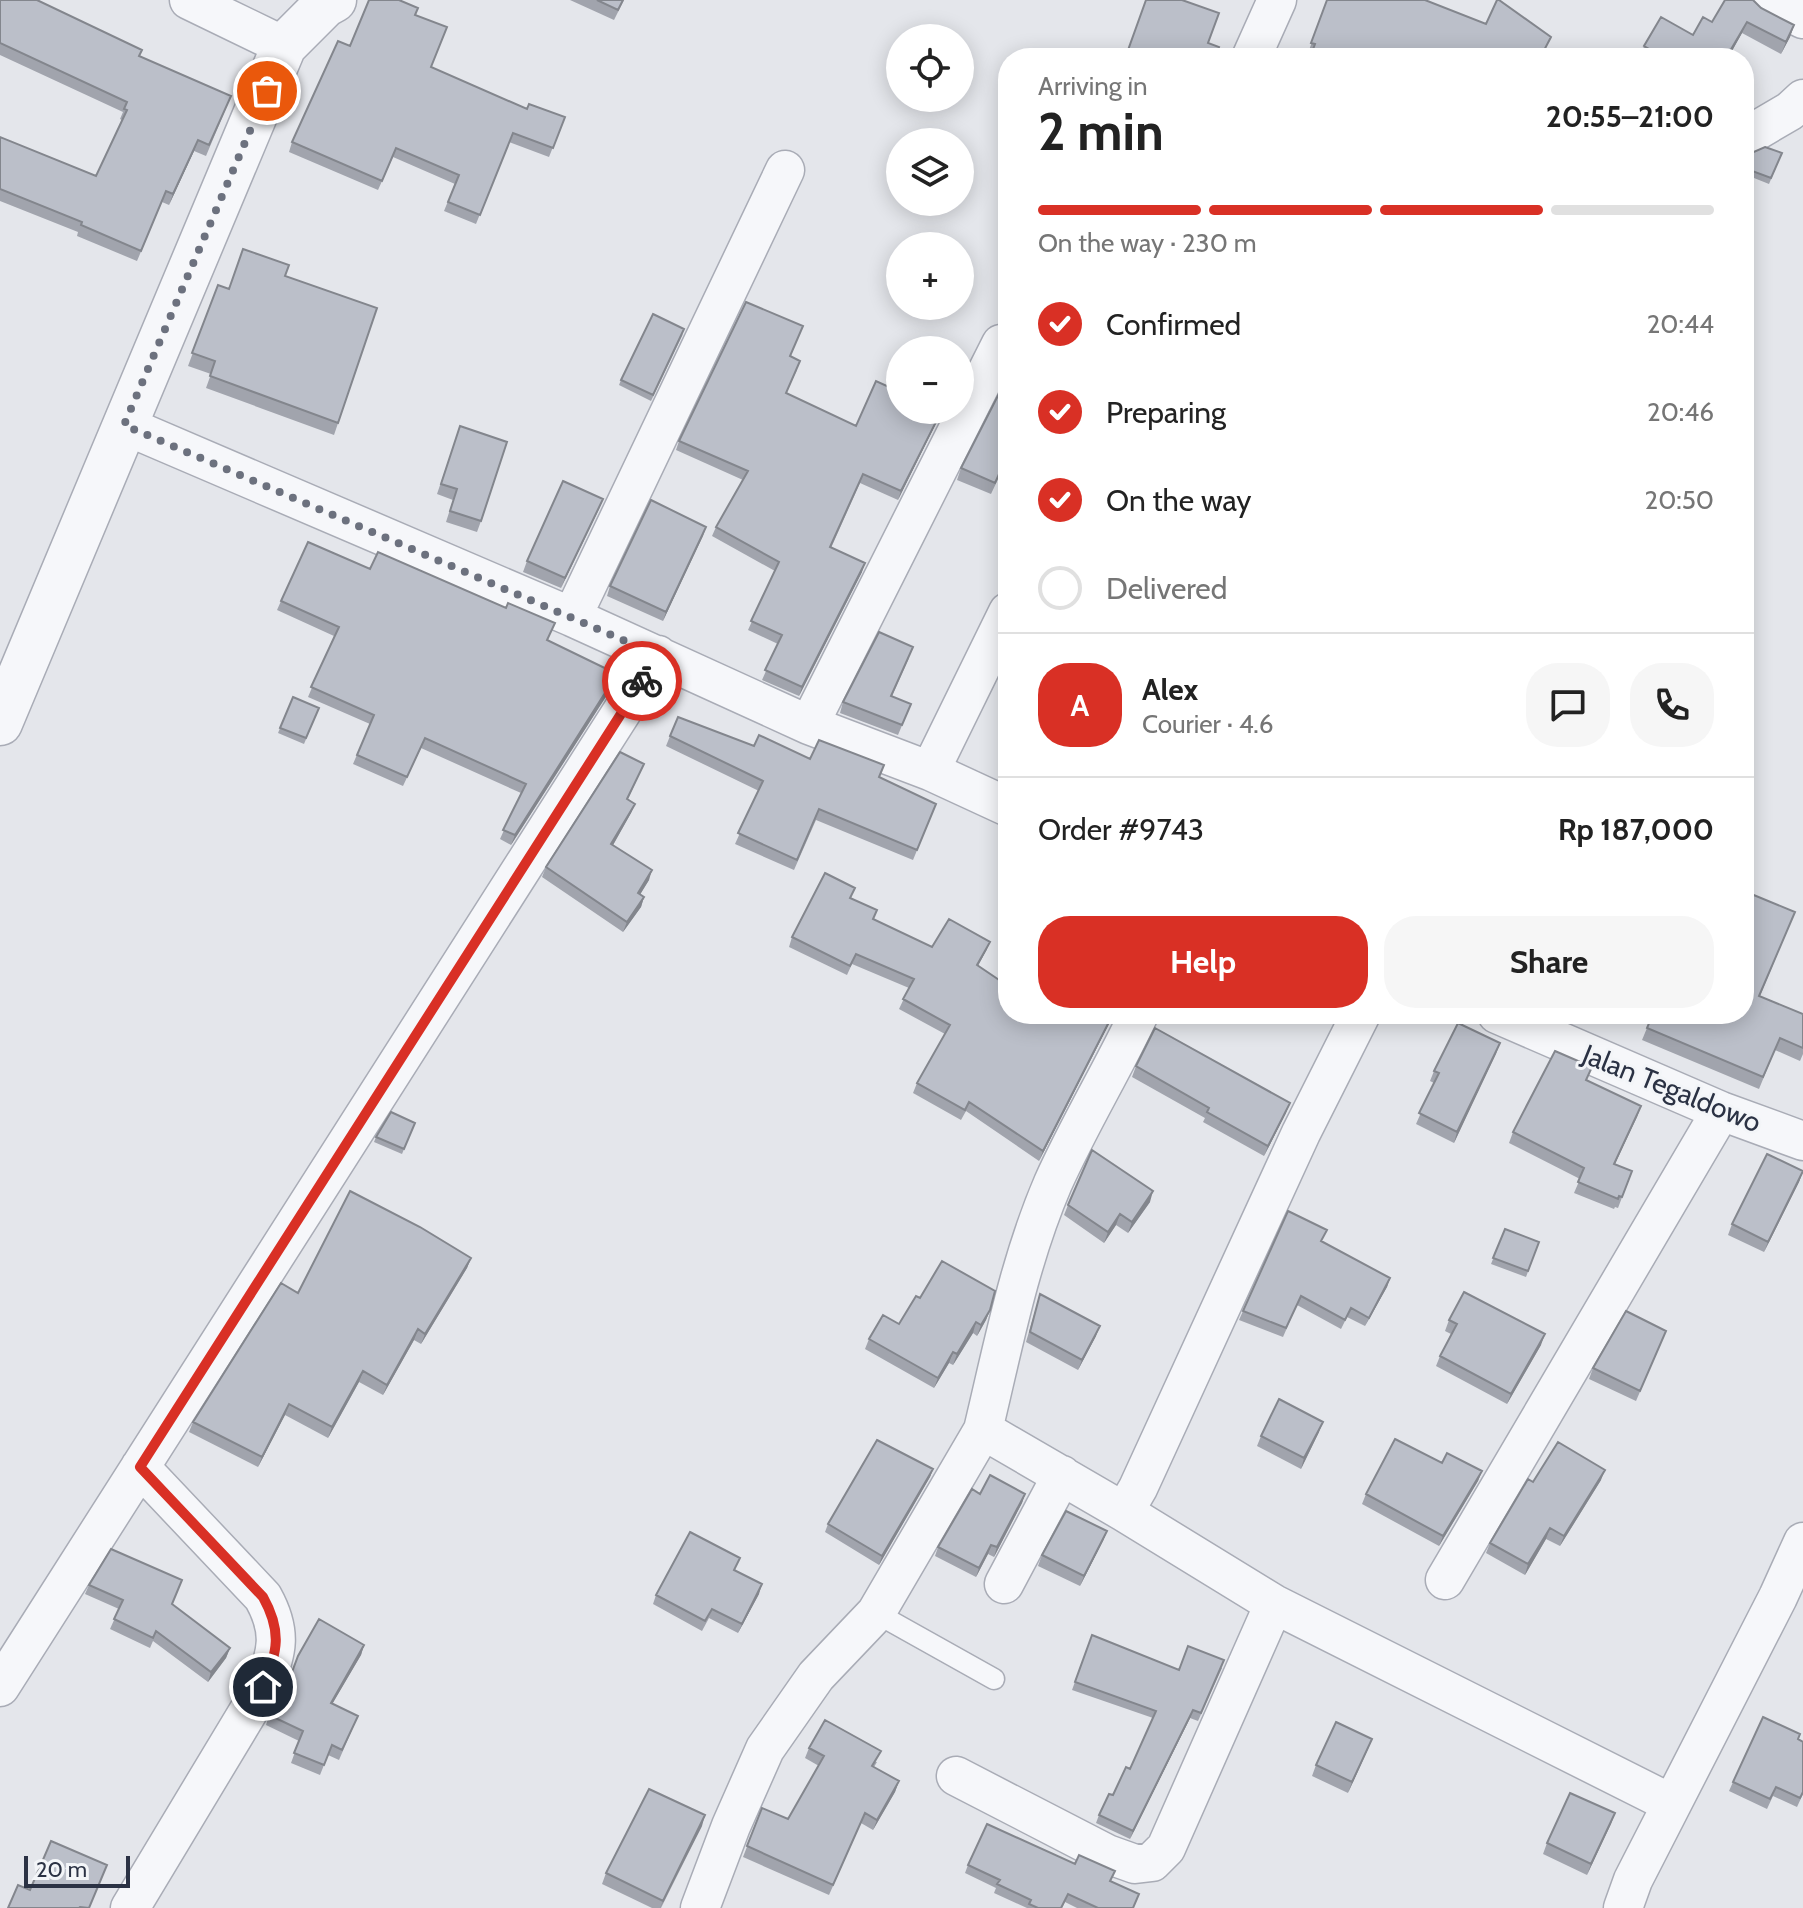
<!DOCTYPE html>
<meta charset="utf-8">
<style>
:root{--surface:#fff;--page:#f6f6f6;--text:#222;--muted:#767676;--line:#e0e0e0;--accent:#d93025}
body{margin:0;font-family:Cabin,sans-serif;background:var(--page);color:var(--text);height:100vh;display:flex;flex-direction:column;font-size:30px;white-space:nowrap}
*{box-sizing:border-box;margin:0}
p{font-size:26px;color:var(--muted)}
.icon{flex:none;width:44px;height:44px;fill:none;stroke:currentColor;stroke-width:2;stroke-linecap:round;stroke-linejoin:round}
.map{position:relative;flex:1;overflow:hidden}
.panel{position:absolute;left:998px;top:48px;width:756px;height:976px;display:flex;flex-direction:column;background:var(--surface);border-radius:32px;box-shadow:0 4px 20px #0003}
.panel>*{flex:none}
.tools{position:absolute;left:886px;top:24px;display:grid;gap:16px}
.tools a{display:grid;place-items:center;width:88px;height:88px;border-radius:50%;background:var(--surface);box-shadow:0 4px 20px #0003;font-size:40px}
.scale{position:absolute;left:24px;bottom:20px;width:106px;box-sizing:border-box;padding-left:8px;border:4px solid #2b3244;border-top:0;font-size:22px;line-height:28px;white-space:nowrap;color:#2b3244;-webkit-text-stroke:6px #f3f5f8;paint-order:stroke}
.pin{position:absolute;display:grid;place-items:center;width:68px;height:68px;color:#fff;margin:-34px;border:4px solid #fff;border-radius:50%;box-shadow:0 2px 8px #0007}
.courier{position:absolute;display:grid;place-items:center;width:80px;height:80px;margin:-40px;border:6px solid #d93025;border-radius:50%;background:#fff;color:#222;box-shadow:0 2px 10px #0007}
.head em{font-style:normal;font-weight:800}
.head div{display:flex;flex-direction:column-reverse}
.head{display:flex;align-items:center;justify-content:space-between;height:136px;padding:0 40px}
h1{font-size:52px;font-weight:800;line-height:60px}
.bar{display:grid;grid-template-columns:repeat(4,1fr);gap:12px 8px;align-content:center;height:96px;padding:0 40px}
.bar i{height:10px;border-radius:6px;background:var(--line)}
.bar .active{background:var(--accent)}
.bar p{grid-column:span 4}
.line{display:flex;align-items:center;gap:20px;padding:0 40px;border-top:2px solid var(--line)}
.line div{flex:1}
.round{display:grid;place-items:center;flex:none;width:84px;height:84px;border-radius:32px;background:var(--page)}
ol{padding:0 40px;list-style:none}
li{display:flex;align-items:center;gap:24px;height:88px}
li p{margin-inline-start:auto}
li .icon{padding:8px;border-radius:50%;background:var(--accent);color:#fff;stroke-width:4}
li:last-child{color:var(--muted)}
li i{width:44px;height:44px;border:4px solid var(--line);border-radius:50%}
.primary-button{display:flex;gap:16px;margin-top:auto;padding:16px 40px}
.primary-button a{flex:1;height:92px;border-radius:32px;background:var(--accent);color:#fff;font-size:32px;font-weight:800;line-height:92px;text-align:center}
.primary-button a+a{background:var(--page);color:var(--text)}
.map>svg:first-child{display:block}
</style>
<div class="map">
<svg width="1803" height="1908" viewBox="0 0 1803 1908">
<rect width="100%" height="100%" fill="#e4e6eb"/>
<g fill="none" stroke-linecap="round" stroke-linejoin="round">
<!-- service casing -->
<g stroke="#a9acb6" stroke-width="23">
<path id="service" d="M876,1613L994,1679"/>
</g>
<!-- minor casing -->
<g stroke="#a9acb6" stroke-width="41">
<path id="minor" d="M189,0L284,46
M1767,0L1803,19
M1251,58L1277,0
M1744,138L1790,111L1803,99
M124,425L572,617L809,725L930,771L1008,807
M572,617L785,170
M809,725L1001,344
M930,771L1008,612
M1497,1014L1721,1111L1803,1141
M983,1430C1003,1347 1019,1262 1053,1183C1079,1125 1112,1071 1139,1014
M1124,1512L1274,1604L1672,1804
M1445,1580L1721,1111
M1004,1584L1062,1475
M0,1687L658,655
M956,1776L1107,1854L1135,1864L1152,1862L1166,1848L1274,1604
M130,1908L263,1687C278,1652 282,1631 263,1597L140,1467
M700,1908L731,1826L765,1749L816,1676L876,1613L983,1430L1124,1512L1138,1488L1301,1133L1361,1014
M1623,1908L1633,1880L1778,1597L1803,1542"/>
</g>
<!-- tertiary casing -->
<g stroke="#a9acb6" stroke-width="47">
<path id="tertiary" d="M0,723L284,46L325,5L334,0"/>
</g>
<!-- service -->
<use href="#service" stroke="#f6f7fa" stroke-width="20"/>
<!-- minor -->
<use href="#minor" stroke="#f6f7fa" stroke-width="38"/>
<!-- tertiary -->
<use href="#tertiary" stroke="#f6f7fa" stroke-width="44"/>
</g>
<!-- wall -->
<path fill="#a1a4ad" d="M0,0L140,57L227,106L206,156L194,151L169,205L162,202L137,261L77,236L78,232L0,201V137L96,176L122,120L120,119L123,112L0,55Z
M570,0H624L614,20Z
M1146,0L1208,43L1215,58H1125Z
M1327,0L1547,47L1312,54L1308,53Z
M1761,8L1794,25L1790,37L1781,54L1742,33L1728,58H1640L1644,46L1693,35L1712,22Z
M415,15L431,67L527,109L565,117L549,157L509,142L476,224L444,211L455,184L393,157L378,190L289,152L292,142L350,46Z
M1782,153L1769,184L1744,174V165Z
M285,276L377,308L334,435L206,388L211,374L188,366L218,285L229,289Z
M803,326L790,356L797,370L786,393L856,426L938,419L898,500L860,483L831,548L862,572L799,696L762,680L778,644L748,630L775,571L712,536L716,527L743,480L676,450L679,441Z
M683,334L651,401L619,385L621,380Z
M1008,376V478L1000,475L991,494L957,480L961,468Z
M460,426L481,521L477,532L446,522L453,500L437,494Z
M603,499L561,588L523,572L527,561Z
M706,527L663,621L607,596L610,586Z
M370,569L548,640L617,674L614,684L511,845L500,839L521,793L421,748L403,786L353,764L370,724L308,697L334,636L277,610L281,601Z
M909,658L892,696L911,704L898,735L840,713L843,702Z
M293,697L319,708L304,744L278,733Z
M670,736L754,746L880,777L932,814L913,860L816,820L794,870L735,844L759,791L666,746Z
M644,764L628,799L635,804L631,813L613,845L649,880L640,894L644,897L641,907L623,932L542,877L546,867Z
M851,898L874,920L932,947L990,942L986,951L978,966L1008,1014H1114L1039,1161L966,1111L961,1120L913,1093L917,1083L945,1034L899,1009L909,988L852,964L847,975L789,947L792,937Z
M1790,924L1760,996L1803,1014V1054L1800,1061L1775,1050L1759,1089L1642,1040L1647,1028Z
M1552,1014H1570L1567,1020Z
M1500,1043L1454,1143L1416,1124L1434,1083L1430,1081L1434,1071Z
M1136,1066L1286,1113L1264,1156L1203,1122L1205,1118L1132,1077Z
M1587,1081L1641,1106L1615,1164L1632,1171L1618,1208L1615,1207L1614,1209L1574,1193L1580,1179L1509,1143L1513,1132Z
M415,1123L402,1154L374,1142L376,1137Z
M1803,1171L1799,1182L1764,1252L1728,1235L1732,1224Z
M1150,1202L1128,1233L1116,1225L1104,1243L1064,1215L1068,1205Z
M1505,1229L1539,1242L1526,1277L1491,1264Z
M1322,1242L1390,1278L1387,1287L1365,1326L1347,1317L1341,1329L1297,1305L1283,1337L1239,1320L1243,1311Z
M471,1258L467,1268L421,1344L414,1340L383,1395L359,1382L328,1438L285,1415L258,1467L189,1432L193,1422L298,1293Z
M1040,1294L1096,1336L1078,1370L1026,1342Z
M920,1298L990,1310L986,1320L977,1336L973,1333L953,1365L949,1363L934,1388L865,1349L869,1339L899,1324Z
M1449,1320L1541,1345L1507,1404L1436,1366L1440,1356L1451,1334L1445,1331Z
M1666,1331L1636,1401L1589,1379L1593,1368Z
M1319,1432L1301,1469L1257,1446L1261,1436Z
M1442,1463L1482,1471L1478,1481L1439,1546L1362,1504L1366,1494Z
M933,1469L930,1477L879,1565L825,1532L828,1524Z
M1601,1480L1560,1546L1546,1539L1525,1575L1486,1553L1490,1543L1533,1482Z
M980,1494H1025L1022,1503L994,1557L988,1554L976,1577L935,1556L938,1547Z
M1107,1531L1103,1541L1080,1586L1038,1566L1042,1555Z
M735,1570L759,1594L738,1633L709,1618L702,1631L653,1604L656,1595Z
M89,1585L172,1605L230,1648L226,1658L208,1682L153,1641L150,1648L110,1629L119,1609L85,1594Z
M1092,1635L1179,1670L1222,1668L1198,1721L1190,1718L1130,1839L1096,1823L1099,1815L1130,1769L1153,1718L1072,1690Z
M364,1645L361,1655L332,1704L358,1716L339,1760L328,1755L320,1775L291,1763L299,1741L266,1725L269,1715Z
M1372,1739L1348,1793L1312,1776L1316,1765Z
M1799,1739L1803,1794L1797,1807L1773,1796L1767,1809L1729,1791L1733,1782Z
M809,1748L877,1762L874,1767L899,1781L895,1792L873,1830L861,1823L829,1895L743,1857L762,1808L788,1819L819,1766L805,1758Z
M1615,1813L1587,1875L1543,1854L1547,1843Z
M702,1826L661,1908H652L602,1884L606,1873Z
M968,1865L1111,1881L1134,1908H1077L1065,1902L1062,1908H1027L994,1893L996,1888L965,1873Z"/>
<!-- shaded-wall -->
<path fill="#83868d" d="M1747,22L1742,33L1728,58H1726Z
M1794,25L1790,37L1781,54L1786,42Z
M198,140L194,151L169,205L173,194Z
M942,410L938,419L898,500L901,491Z
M603,499L599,509L561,588L565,578Z
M706,527L703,536L663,621L666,612Z
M865,563L862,572L799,696L802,687Z
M617,674L614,684L511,845L515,835Z
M635,804L631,813L608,854L611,844Z
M652,870L649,880L635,903L638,893Z
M644,897L641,907L623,932L627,922Z
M990,942L986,951L973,974L977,965Z
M1113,1014H1114L1039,1161L1043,1151Z
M1500,1043L1496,1054L1454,1143L1457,1132Z
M1290,1103L1286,1113L1264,1156L1268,1146Z
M1641,1106L1637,1117L1610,1174L1614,1164Z
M1803,1171L1799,1182L1764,1252L1768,1242Z
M1153,1191L1150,1202L1128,1233L1132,1222Z
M1120,1214L1116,1225L1104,1243L1108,1232Z
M471,1258L467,1268L421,1344L425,1334Z
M1390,1278L1387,1287L1365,1326L1369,1318Z
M990,1310L986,1320L977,1336L981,1325Z
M976,1322L973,1333L953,1365L957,1354Z
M1100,1326L1096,1336L1078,1370L1082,1360Z
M418,1329L414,1340L383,1395L387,1385Z
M1545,1334L1541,1345L1507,1404L1511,1394Z
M953,1352L949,1363L934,1388L938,1378Z
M363,1371L359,1382L328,1438L332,1427Z
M289,1404L285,1415L258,1467L262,1457Z
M1323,1422L1319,1432L1301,1469L1304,1458Z
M933,1469L930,1477L879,1565L882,1556Z
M1605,1470L1601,1480L1560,1546L1564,1536Z
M1482,1471L1478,1481L1439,1546L1443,1536Z
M1025,1494L1022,1503L994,1557L997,1547Z
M1550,1528L1546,1539L1525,1575L1528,1564Z
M1107,1531L1103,1541L1080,1586L1084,1576Z
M991,1545L988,1554L976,1577L979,1568Z
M762,1584L759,1594L738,1633L742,1624Z
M364,1645L361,1655L327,1713L331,1703Z
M230,1648L226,1658L208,1682L211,1672Z
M1193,1710L1190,1718L1130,1839L1133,1831Z
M1372,1739L1368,1749L1348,1793L1352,1782Z
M899,1781L895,1792L873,1830L877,1820Z
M1615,1813L1611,1824L1587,1875L1591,1864Z
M705,1815L702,1826L660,1908L663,1901Z"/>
<!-- building -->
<path fill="#bbbfc9" stroke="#83868d" stroke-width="2" d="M0,0H37L142,50L139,56L231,96L209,145L198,140L173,194L166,191L141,251L81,225L82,222L0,189V137L96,176L127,110L124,109L127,102L0,43Z
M369,0H399L418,8L415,15L447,27L431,67L527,109L529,104L565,117L553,148L513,133L480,215L448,202L459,175L396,148L382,181L292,142L338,41L350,46Z
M597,0H623L618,10Z
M1146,0H1182L1219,13L1208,43L1219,47L1215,58H1140L1127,53Z
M1327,0H1425L1486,24L1497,0H1499L1551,37L1540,58H1310L1315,44L1311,43Z
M1725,0H1753L1761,8L1794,25L1786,42L1747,22L1726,58H1665L1644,46L1661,17L1693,35L1703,17L1712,22Z
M1765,147L1782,153L1771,178L1744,168L1749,154Z
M243,249L289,265L285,276L377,308L338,423L210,376L215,361L192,353L218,285L229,289Z
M746,302L803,326L790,356L800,361L786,393L856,426L876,381L900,392V410H942L901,491L863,474L830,547L865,563L802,687L765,670L782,635L751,621L779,562L716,527L748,471L679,441Z
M653,314L684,329L653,395L621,380Z
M1008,376V465L1004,463L995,483L961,468Z
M460,426L507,442L481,521L450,511L457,489L441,484Z
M563,481L603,499L565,578L527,561Z
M651,500L706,527L666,612L610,586Z
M308,542L370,569L378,552L506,608L508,603L555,623L547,640L617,674L515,835L503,830L526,784L425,738L407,777L357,755L374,715L311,687L339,627L281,601Z
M879,632L913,647L891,696L911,704L902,725L843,702Z
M293,697L319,708L306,738L280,728Z
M678,717L754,746L759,735L810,759L819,740L884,765L879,777L936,804L917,850L819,809L797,860L738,833L763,781L670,736Z
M620,752L644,764L627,799L635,804L611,844L652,870L638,893L644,897L627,922L546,867Z
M825,873L855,888L850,898L877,910L873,919L932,947L949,919L990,942L977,965L1008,986V1014H1113L1043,1151L969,1102L965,1110L917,1083L950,1025L903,999L914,979L856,954L850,966L792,937Z
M1744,891L1795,912L1759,996L1803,1014V1048L1780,1038L1763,1077L1647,1028L1653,1014H1744Z
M1458,1023L1500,1043L1457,1132L1419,1113L1439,1073L1434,1071Z
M1155,1028L1290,1103L1268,1146L1207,1112L1209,1108L1136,1066Z
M1555,1051L1592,1067L1586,1080L1641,1106L1614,1164L1632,1171L1622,1197L1619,1196L1618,1199L1578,1182L1584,1168L1513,1132Z
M391,1112L415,1123L404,1149L376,1137Z
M1092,1150L1153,1191L1132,1222L1120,1214L1108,1232L1068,1205Z
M1767,1154L1803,1171L1768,1242L1732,1224Z
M350,1191L420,1227L471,1258L425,1334L418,1329L387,1385L363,1371L332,1427L289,1404L262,1457L193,1422L281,1283L298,1293Z
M1288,1211L1327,1230L1321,1241L1390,1278L1369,1318L1351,1308L1345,1320L1301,1296L1286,1328L1243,1311Z
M1505,1229L1539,1242L1528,1271L1493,1258Z
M942,1261L995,1291L990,1310L981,1325L976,1322L957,1354L953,1352L938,1378L869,1339L883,1315L899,1324L916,1296L920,1298Z
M1464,1292L1545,1334L1511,1394L1440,1356L1457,1324L1449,1320Z
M1040,1294L1100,1326L1082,1360L1030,1332Z
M1626,1311L1666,1331L1640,1391L1593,1368Z
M1279,1399L1323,1422L1304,1458L1261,1436Z
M1395,1439L1442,1463L1447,1453L1482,1471L1443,1536L1366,1494Z
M877,1440L933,1469L882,1556L828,1524Z
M1558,1442L1605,1470L1564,1536L1550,1528L1528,1564L1490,1543L1528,1479L1533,1482Z
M990,1475L1025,1494L997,1547L991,1545L979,1568L938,1547L972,1489L980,1494Z
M1066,1511L1107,1531L1084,1576L1042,1555Z
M690,1532L740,1558L734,1570L762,1584L742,1624L712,1609L705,1621L656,1595Z
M111,1549L182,1580L172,1604L230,1648L211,1672L156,1631L153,1638L114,1619L123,1600L89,1585Z
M319,1619L364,1645L331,1703L358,1716L342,1750L332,1745L324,1765L294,1753L303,1731L269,1715L286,1688L298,1656Z
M1092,1635L1179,1670L1188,1646L1224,1660L1201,1713L1193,1710L1133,1831L1099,1815L1109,1794L1113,1795L1126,1767L1130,1769L1156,1711L1075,1682Z
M1763,1717L1800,1734L1798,1739L1803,1742V1792L1800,1798L1776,1787L1770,1799L1733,1782Z
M825,1720L881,1751L872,1766L899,1781L877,1820L865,1813L833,1885L747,1846L762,1808L788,1819L824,1756L809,1748Z
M1336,1722L1372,1739L1352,1782L1316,1765Z
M649,1789L705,1815L663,1901L606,1873Z
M1570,1793L1615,1813L1591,1864L1547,1843Z
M987,1824L1075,1864L1079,1855L1115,1871L1110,1881L1139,1894L1133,1908H1098L1068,1894L1061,1908H1038L1029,1904L1031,1900L997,1884L1000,1880L968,1865Z
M51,1841L107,1865L89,1908L80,1907L79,1908H8L18,1885L30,1890Z"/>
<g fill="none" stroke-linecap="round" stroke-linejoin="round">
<!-- done -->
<path stroke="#6c717e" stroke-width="8" stroke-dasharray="0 14.4" d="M267,91L124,425L658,655L642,681"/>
<!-- route -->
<path stroke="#d93025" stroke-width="10" d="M263,1687C278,1652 282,1631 263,1597L140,1467L642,681"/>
</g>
<g text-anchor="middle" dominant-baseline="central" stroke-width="6" stroke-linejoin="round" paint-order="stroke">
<!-- street labels -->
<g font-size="28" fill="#2b3244" stroke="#f3f5f8">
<text transform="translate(1672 1088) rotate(22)">Jalan Tegaldowo</text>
</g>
</g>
</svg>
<div class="tools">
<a><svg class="icon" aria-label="locate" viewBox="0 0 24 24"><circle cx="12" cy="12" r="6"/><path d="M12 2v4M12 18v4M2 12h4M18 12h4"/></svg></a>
<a><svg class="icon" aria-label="layers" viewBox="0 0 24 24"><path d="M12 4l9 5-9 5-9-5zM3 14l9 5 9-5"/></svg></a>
<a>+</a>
<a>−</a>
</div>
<div class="scale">20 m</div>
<div class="pin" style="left:267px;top:91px;background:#ea580c"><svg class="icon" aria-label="bag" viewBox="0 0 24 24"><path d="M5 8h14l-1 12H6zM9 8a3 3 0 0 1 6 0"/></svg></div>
<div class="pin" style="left:263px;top:1687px;background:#1f2937"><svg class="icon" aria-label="home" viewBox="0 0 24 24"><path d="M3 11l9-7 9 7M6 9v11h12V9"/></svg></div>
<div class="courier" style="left:642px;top:681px"><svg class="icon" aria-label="bike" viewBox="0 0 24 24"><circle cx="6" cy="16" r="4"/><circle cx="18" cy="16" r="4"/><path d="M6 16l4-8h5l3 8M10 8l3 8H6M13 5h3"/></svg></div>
<section class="panel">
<div class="head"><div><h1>2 min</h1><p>Arriving in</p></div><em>20:55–21:00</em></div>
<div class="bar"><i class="active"></i><i class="active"></i><i class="active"></i><i></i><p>On the way · 230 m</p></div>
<ol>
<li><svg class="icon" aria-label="check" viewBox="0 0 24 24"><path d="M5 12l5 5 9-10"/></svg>Confirmed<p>20:44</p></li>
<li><svg class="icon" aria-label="check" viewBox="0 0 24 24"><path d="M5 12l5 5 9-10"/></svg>Preparing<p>20:46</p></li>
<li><svg class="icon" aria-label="check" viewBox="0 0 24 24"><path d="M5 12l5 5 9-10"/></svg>On the way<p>20:50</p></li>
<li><i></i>Delivered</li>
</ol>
<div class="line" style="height:144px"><b class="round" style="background:var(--accent);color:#fff">A</b><div><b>Alex</b><p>Courier · 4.6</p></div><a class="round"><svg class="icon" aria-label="chat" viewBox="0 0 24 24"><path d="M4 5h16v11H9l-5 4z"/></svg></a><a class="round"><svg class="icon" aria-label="phone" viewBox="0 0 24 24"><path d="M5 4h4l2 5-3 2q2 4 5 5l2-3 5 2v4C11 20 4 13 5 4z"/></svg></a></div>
<div class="line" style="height:104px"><div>Order #9743</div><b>Rp 187,000</b></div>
<div class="primary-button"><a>Help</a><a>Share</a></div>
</section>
</div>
